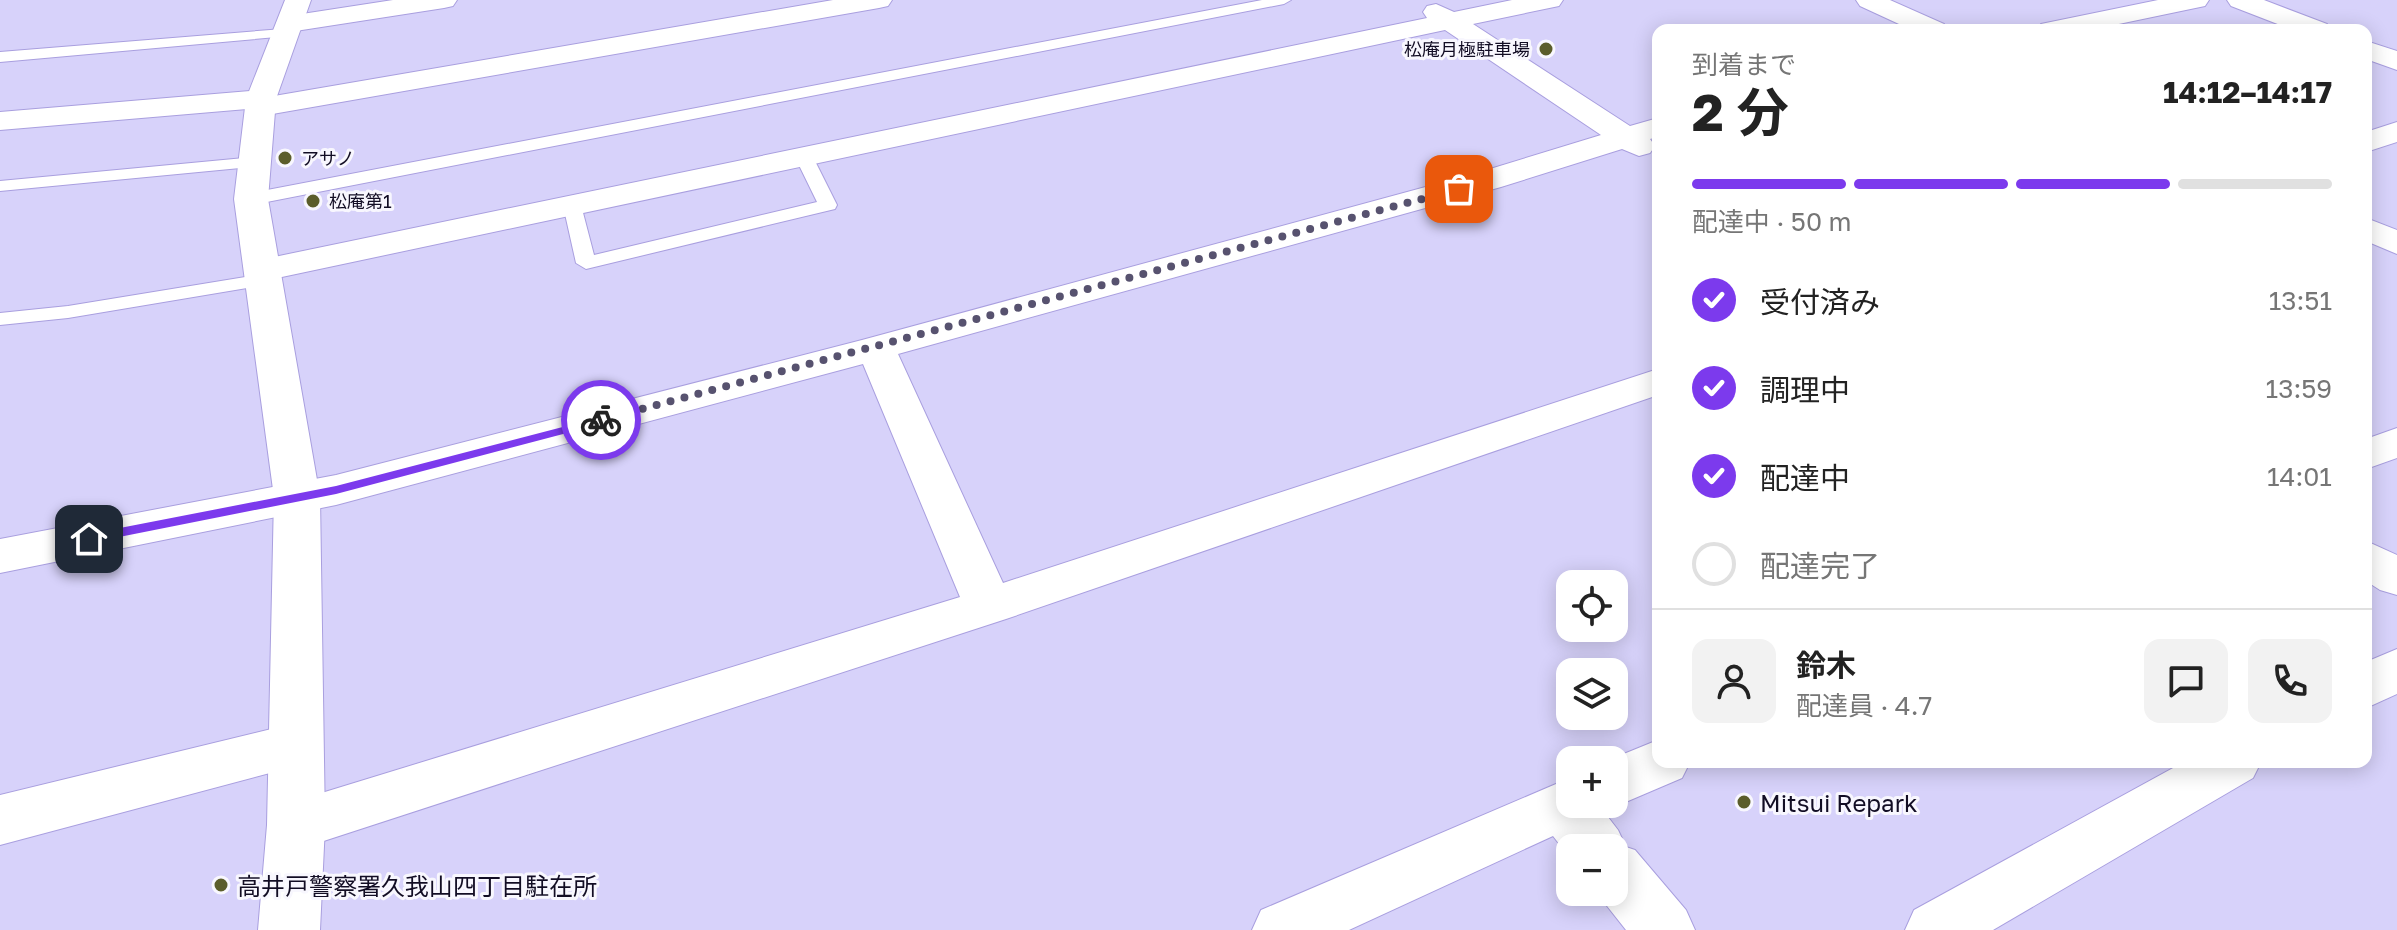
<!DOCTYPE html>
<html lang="ja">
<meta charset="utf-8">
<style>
:root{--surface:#fff;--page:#f2f2f2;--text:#222;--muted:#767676;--line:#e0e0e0;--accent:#7c3aed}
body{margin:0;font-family:"Golos Text","Noto Sans JP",sans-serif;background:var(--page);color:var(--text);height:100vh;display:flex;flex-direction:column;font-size:30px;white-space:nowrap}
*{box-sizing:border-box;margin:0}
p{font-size:26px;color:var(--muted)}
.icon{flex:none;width:44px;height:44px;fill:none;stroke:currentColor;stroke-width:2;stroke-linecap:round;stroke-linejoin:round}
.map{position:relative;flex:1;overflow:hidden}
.details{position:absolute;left:1652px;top:24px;width:720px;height:744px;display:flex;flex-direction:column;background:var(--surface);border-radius:16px;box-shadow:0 4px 20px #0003}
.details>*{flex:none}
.tools{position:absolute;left:1556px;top:570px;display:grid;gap:16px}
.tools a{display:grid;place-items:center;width:72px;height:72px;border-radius:16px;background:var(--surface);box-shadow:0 4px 20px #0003;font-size:40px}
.pin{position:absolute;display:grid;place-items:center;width:68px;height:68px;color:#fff;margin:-34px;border-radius:16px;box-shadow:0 4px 12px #0006}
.courier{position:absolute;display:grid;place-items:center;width:80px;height:80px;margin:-40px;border:6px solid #7c3aed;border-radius:50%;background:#fff;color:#222;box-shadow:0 2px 10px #0007}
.headline em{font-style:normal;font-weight:700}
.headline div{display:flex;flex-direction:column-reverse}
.headline{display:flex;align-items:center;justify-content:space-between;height:136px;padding:0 40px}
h1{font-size:52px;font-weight:700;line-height:60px}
.bar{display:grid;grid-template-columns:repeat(4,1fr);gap:12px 8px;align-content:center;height:96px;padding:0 40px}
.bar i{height:10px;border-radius:6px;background:var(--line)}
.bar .on{background:var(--accent)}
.bar p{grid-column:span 4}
.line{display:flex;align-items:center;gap:20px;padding:0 40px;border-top:2px solid var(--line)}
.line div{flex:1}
.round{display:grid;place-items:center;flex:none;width:84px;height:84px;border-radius:16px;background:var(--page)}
ol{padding:0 40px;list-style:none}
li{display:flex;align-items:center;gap:24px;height:88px}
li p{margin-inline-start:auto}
li .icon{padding:8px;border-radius:50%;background:var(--accent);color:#fff;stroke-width:4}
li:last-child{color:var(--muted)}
li i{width:44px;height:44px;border:4px solid var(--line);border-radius:50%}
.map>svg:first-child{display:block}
</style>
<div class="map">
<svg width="2397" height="930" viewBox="0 0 2397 930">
<rect width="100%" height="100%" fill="#d7d2fa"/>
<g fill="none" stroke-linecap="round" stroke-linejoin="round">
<!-- service casing -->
<g stroke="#a99fdf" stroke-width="2">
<path id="service" d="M1262,0H1291L1284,4L251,205L242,199L251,193Z
M283,29L290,33L288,36L0,62V52Z
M804,152L813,157L837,205L835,209L586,269L576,263L563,205L565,201H579L581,205L594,255L817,202L795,157Z
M255,157L261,158L264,162L261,166L0,191V181Z
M264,274L271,276L274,280L271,284L68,318L0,325V313L68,306Z"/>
</g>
<!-- minor casing -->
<g stroke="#a99fdf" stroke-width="2">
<path id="minor" d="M393,0H457L453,6L444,8L289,32L279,30L276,24L279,18L289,16Z
M833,0H892L888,6L879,8L261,116L250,113L247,109L0,130V112L261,90L274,96Z
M1512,0H1563L1559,6L1473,24L1630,126L1658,118V137L1650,139L1655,146L1650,153L1639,156L1622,149L1501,187L898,354L1003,583L1658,369V395L1006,619L296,850L276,843L267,825L276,807L960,597L863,364L336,505L0,573V539L336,475L862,340L1477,173L1601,135L1445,30L263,281L250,278L245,270L250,262L1427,18L1423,12L1427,6L1436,4L1454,12Z
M1856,0H1890L1944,24L1948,30H1912L1860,6Z
M2158,0H2209L2205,6L2090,30H2037L2041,24Z
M2397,122V142L2366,152V132Z
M2366,218L2397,230V254L2366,241Z
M2397,428V458L2366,469V439Z
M2366,541L2397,555V595L2380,590L2366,581Z
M2397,649V694L2366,708V662Z
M296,723L315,729L323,745L315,761L0,845V795Z
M1658,740V762H1690L1682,778L1614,807L1606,804H1614V760H1609Z
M2184,762H2261L2253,778L1993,930H1905L1914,910Z
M1570,778V804H1598L1618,830L1626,847L1635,850L1686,910L1695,930H1626L1596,892H1614V848H1570V858L1553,836L1349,930H1252L1261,910Z"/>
</g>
<!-- tertiary casing -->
<g stroke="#a99fdf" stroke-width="2">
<path id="tertiary" d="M285,0H311L276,99L268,199L320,497L325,825L320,930H258L267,825L274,497L234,199L246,99Z"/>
</g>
<!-- primary casing -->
<g stroke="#a99fdf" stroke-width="2">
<path id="primary" d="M2227,0H2264L2327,24L2331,30H2293L2231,6Z
M2366,41L2397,51V70L2366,59Z"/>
</g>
<!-- service -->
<use href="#service" fill="#fff" fill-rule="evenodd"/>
<!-- minor -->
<use href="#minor" fill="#fff" fill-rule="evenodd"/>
<!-- tertiary -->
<use href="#tertiary" fill="#fff" fill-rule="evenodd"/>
<!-- primary -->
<use href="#primary" fill="#fff" fill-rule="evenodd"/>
</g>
<!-- route -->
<path fill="#7c3aed" d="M601,417L607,420L605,423L336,494L89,543L82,539L89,534L336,486Z"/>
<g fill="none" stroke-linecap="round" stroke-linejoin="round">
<!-- done -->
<path stroke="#57526f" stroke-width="8" stroke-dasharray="0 14.4" d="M601,420L1459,189"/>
</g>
<!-- markers -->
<g fill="#5b5d2b" stroke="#f8f7fe" stroke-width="3">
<circle cx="1546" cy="49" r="8"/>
<circle cx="285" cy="158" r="8"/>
<circle cx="313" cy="201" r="8"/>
<circle cx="1744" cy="802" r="8"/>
<circle cx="221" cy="885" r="8"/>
</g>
<g text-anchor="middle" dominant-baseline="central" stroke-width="6" stroke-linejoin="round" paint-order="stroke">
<!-- far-poi labels -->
<g font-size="18" fill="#120d24" stroke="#f8f7fe" text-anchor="start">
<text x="1530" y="49" text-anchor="end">松庵月極駐車場</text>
<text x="301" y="158">アサノ</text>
<text x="329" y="201">松庵第1</text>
</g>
<!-- near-poi labels -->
<g font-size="24" fill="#120d24" stroke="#f8f7fe" text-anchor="start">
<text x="1760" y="802">Mitsui Repark</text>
<text x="237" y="885">高井戸警察署久我山四丁目駐在所</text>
</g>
</g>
</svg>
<div class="tools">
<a><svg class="icon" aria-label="locate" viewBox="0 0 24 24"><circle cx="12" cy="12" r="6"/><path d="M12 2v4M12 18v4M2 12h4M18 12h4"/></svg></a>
<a><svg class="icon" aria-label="layers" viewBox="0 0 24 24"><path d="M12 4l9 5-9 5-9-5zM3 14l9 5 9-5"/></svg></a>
<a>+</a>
<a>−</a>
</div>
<div class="pin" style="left:1459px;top:189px;background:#ea580c"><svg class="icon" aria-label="bag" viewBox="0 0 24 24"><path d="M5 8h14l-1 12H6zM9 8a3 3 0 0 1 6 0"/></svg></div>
<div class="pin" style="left:89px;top:539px;background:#1f2937"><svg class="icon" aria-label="home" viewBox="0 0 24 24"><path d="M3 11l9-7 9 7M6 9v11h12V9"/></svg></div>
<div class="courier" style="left:601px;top:420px"><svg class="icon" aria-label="bike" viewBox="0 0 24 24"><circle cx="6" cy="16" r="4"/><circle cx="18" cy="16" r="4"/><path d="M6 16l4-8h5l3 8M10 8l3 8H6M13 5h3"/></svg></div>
<section class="details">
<div class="headline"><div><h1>2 分</h1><p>到着まで</p></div><em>14:12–14:17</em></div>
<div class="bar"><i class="on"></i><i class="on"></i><i class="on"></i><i></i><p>配達中 · 50 m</p></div>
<ol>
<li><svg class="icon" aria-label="check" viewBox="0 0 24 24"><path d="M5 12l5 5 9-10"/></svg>受付済み<p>13:51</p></li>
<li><svg class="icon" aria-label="check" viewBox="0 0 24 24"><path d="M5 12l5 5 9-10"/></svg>調理中<p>13:59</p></li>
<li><svg class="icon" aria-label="check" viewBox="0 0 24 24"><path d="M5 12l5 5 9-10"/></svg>配達中<p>14:01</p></li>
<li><i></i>配達完了</li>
</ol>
<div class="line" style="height:144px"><a class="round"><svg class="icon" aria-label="person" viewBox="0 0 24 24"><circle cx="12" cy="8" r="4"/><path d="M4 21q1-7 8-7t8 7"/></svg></a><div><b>鈴木</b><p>配達員 · 4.7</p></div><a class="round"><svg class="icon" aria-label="chat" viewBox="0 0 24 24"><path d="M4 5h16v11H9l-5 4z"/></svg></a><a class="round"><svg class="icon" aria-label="phone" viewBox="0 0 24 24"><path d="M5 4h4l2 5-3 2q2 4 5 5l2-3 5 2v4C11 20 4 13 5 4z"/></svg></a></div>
</section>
</div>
